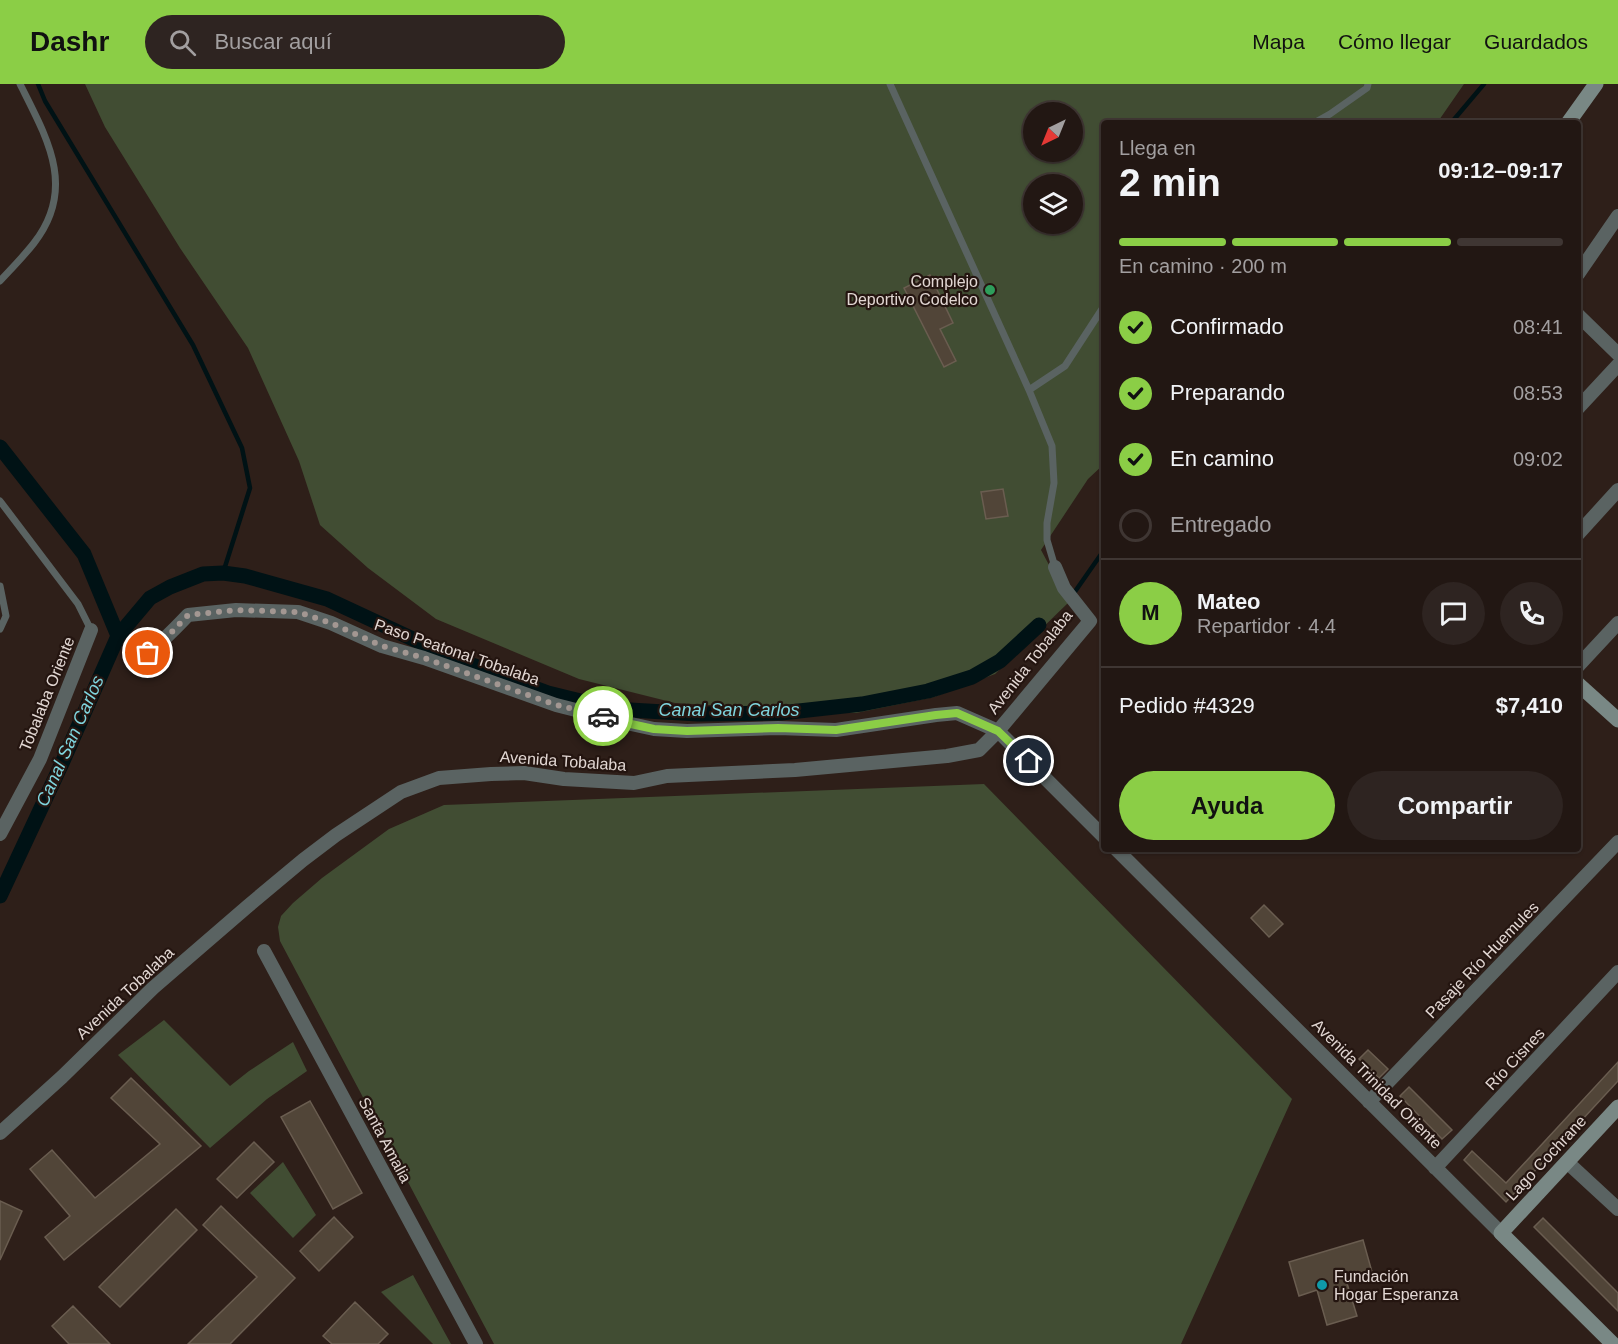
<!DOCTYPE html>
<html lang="es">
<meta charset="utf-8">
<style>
:root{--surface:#221713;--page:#2e2421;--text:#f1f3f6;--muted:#a29fa0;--line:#3f3633;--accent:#8bce46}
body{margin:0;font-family:Helvetica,sans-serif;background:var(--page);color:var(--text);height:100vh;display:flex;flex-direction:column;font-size:22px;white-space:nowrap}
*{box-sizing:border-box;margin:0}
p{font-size:20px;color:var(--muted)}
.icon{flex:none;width:33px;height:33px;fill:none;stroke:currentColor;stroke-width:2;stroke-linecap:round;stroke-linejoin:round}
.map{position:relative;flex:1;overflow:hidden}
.drawer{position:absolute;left:1101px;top:36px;width:480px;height:732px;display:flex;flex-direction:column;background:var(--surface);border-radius:6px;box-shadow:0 2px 4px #0004,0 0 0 2px var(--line)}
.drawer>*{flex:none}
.needle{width:39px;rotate:223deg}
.fabs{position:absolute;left:1023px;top:18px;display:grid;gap:12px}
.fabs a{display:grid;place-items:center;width:60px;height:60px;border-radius:50%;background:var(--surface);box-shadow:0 2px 4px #0004,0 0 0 2px var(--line);font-size:30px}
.pin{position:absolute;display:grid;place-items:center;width:51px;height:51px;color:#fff;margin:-26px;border:3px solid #fff;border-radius:50%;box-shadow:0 2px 6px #0007}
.courier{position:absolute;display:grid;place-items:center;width:60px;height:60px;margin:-30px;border:4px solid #8bce46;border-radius:50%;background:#fff;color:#222;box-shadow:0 2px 8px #0007}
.overview em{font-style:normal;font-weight:700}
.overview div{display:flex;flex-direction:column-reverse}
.overview{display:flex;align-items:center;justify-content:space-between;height:102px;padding:0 18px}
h1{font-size:39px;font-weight:700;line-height:45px}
.bar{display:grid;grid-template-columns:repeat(4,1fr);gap:9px 6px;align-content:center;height:72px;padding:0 18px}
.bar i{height:8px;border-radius:4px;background:var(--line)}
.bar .active{background:var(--accent)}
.bar p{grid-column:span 4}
.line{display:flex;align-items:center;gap:15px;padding:0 18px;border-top:2px solid var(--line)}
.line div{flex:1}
.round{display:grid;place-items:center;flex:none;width:63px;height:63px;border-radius:32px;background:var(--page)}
ol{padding:0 18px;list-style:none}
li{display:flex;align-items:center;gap:18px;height:66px}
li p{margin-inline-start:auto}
li .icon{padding:6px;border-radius:50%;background:var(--accent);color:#111;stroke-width:4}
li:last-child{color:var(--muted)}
li i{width:33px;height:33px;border:3px solid var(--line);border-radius:50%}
.action{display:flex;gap:12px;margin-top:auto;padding:12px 18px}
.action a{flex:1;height:69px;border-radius:36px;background:var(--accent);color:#111;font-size:24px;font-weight:700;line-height:69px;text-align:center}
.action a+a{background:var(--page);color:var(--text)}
header{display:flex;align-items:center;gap:36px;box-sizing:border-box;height:84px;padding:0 30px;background:var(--accent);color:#111}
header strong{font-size:28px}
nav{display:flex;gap:33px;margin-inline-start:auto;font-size:21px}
.search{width:420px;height:54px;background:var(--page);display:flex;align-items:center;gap:15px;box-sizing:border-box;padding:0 21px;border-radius:33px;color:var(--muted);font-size:22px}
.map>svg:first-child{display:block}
</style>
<header>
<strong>Dashr</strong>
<div class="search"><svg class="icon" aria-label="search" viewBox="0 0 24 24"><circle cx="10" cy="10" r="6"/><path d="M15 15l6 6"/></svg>Buscar aquí</div>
<nav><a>Mapa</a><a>Cómo llegar</a><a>Guardados</a></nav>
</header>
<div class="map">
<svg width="1618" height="1260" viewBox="0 0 1618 1260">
<rect width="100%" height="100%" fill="#2e1f19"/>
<!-- green -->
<path fill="#414d33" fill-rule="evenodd" d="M85,0H1464L1437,39H1104V380L1088,395L1041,466L1069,518L995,590L934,613L856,629L675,619L579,595L436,535L368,484L320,441L299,377L248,264L180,164L105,43ZM1034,28H1072V68H1034ZM1034,100H1072V140H1034Z
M984,700L1292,1015L1181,1260H494L280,857L278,843L281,832L293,819L322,794L389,745L444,721Z
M164,936L230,1002L249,987L293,958L307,987L267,1015L210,1064L118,971Z
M283,1078L316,1131L293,1154L250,1109Z
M413,1191L451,1260H433L381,1208Z"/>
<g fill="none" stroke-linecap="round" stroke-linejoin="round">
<!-- stream -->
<path stroke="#001215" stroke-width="4.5" d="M38,0L45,17L193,261L242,364L250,404L223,489
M1451,39L1484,0
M1074,509L1104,466"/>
<!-- canal -->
<path stroke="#001215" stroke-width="15" d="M0,363L84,470L118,552
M0,812L63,677L118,552L150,514L170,503L203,490L223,489L245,492L327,515L456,575L548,609L613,625L698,630L781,629L862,620L928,607L972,593L1000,577L1039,541"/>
</g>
<!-- building -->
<path fill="#514538" stroke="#6a5d50" stroke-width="1.5" d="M930,191L953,239L940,245L956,277L944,283L904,204Z
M1003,405L1008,432L986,435L981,408Z
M1264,821L1283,840L1269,853L1251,834Z
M1368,966L1388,985L1379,994L1359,975Z
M1618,978V997L1506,1118L1464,1076L1472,1067L1506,1099Z
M131,994L201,1062L64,1176L45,1153L70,1132L30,1085L52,1066L95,1114L160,1060L111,1014Z
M1409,1003L1452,1046L1442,1055L1400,1012Z
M310,1017L362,1109L333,1125L281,1033Z
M254,1058L274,1078L237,1114L217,1095Z
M0,1117L22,1127L0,1176Z
M221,1122L295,1194L230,1260H188L257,1193L203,1141Z
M176,1125L197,1146L120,1223L99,1203Z
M334,1133L353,1153L319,1187L300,1167Z
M1543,1134L1618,1209V1227L1534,1143Z
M1363,1156L1372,1188L1346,1196L1357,1232L1327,1241L1317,1206L1299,1212L1289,1178Z
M355,1218L388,1250L378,1260H332L323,1252Z
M73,1222L110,1260H69L52,1242Z"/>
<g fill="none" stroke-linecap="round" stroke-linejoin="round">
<!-- lane -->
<path stroke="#5a6362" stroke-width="7" d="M890,0L1029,306L1052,362L1054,399L1047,439V456L1055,483
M1314,39L1330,30L1367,4L1368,0
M0,197C11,185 24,172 34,159C77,104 47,54 20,0
M1029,306L1065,282L1104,222
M0,417L78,520L91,546
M0,502L6,532L0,545"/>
<!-- street -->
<path stroke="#5a6362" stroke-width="14" d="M1578,190L1618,132
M1578,231L1618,270
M1578,324L1618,281
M1578,450L1618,406
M134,578C155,565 171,549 188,531L236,526L298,528L331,539L382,562L424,574L556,621L631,640L654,645L687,647L778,644L836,646L936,631L957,629L998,647L1104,753
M1578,582L1618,539
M0,750L40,675L91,546
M1116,765L1501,1149
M264,867L476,1260
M1369,1018L1618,758
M0,1049L62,993L153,904L248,822L303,776L336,751L401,708L439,694L491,690L524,689L564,695L634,699L667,692L795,686L947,672L979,666L998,647L1090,537L1064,504L1055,483
M1567,1078L1618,1125
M1435,1084L1618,888"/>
<!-- secondary -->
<path stroke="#798885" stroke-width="15" d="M1568,39L1596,0
M1578,600L1618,636
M1613,1260L1501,1149L1618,1023"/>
</g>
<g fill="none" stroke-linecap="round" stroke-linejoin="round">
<!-- done -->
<path stroke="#a39792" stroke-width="6" stroke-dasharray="0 10.8" d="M148,569L169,551L188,531L236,526L298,528L331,539L382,562L424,574L556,621L603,632"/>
<!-- route -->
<path stroke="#8bce46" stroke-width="8" d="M603,632L631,640L654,645L687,647L778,644L836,646L936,631L957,629L998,647L1029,677"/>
</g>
<!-- markers -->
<circle fill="#2e9e5b" stroke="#241510" stroke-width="2" cx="990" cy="206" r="6"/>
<circle fill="#0f9aa8" stroke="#241510" stroke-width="2" cx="1322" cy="1201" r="6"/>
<g text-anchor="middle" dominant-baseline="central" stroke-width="4.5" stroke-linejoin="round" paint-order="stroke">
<!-- poi labels -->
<g font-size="16" fill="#e2d7d3" stroke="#241510" text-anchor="end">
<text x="978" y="197">Complejo<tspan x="978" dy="18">Deportivo Codelco</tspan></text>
<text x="1334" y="1192" text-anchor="start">Fundación<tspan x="1334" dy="18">Hogar Esperanza</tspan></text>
</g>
<!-- street labels -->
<g font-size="16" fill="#e2d7d3" stroke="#241510">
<text transform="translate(457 568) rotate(19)">Paso Peatonal Tobalaba</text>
<text transform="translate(1030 578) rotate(-52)">Avenida Tobalaba</text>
<text transform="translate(47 610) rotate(-68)">Tobalaba Oriente</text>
<text transform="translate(563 677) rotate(4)">Avenida Tobalaba</text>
<text transform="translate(1482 876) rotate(-46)">Pasaje Río Huemules</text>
<text transform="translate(125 909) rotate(-43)">Avenida Tobalaba</text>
<text transform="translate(1515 975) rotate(-47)">Río Cisnes</text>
<text transform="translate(1377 1000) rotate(45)">Avenida Trinidad Oriente</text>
<text transform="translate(385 1056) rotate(62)">Santa Amalia</text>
<text transform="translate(1546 1074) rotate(-47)">Lago Cochrane</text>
</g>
<!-- water labels -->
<g font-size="18" font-style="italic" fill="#7fd5de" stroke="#241510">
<text x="729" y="626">Canal San Carlos</text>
<text transform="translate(70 657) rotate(-66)">Canal San Carlos</text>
</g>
</g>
</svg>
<div class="fabs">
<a><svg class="needle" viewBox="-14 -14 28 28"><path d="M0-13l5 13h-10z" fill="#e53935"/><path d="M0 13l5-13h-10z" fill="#a29fa0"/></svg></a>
<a><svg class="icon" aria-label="layers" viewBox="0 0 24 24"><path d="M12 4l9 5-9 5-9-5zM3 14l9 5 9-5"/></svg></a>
</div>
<div class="pin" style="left:148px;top:569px;background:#ea580c"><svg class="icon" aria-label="bag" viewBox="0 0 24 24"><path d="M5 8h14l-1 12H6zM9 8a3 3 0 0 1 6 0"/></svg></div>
<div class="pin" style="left:1029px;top:677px;background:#1f2937"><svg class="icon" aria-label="home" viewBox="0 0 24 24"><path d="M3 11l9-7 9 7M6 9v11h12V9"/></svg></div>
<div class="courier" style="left:603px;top:632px"><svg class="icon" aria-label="car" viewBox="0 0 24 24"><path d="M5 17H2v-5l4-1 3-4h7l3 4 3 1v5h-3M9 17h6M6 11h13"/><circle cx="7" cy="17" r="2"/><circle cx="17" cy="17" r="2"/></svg></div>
<section class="drawer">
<div class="overview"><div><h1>2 min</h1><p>Llega en</p></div><em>09:12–09:17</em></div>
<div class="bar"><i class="active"></i><i class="active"></i><i class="active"></i><i></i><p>En camino · 200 m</p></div>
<ol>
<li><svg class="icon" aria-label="check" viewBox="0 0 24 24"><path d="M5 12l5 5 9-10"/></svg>Confirmado<p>08:41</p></li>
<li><svg class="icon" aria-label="check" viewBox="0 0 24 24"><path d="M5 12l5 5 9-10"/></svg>Preparando<p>08:53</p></li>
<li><svg class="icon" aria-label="check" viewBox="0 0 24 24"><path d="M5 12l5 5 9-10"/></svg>En camino<p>09:02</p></li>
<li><i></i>Entregado</li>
</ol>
<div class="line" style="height:108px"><b class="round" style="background:var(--accent);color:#111">M</b><div><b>Mateo</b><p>Repartidor · 4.4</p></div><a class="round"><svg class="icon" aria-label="chat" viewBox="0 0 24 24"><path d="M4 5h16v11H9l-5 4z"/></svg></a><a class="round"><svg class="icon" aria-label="phone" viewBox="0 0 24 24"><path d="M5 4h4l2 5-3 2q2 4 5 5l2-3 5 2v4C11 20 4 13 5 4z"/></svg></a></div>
<div class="line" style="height:78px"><div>Pedido #4329</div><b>$7,410</b></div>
<div class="action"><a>Ayuda</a><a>Compartir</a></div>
</section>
</div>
